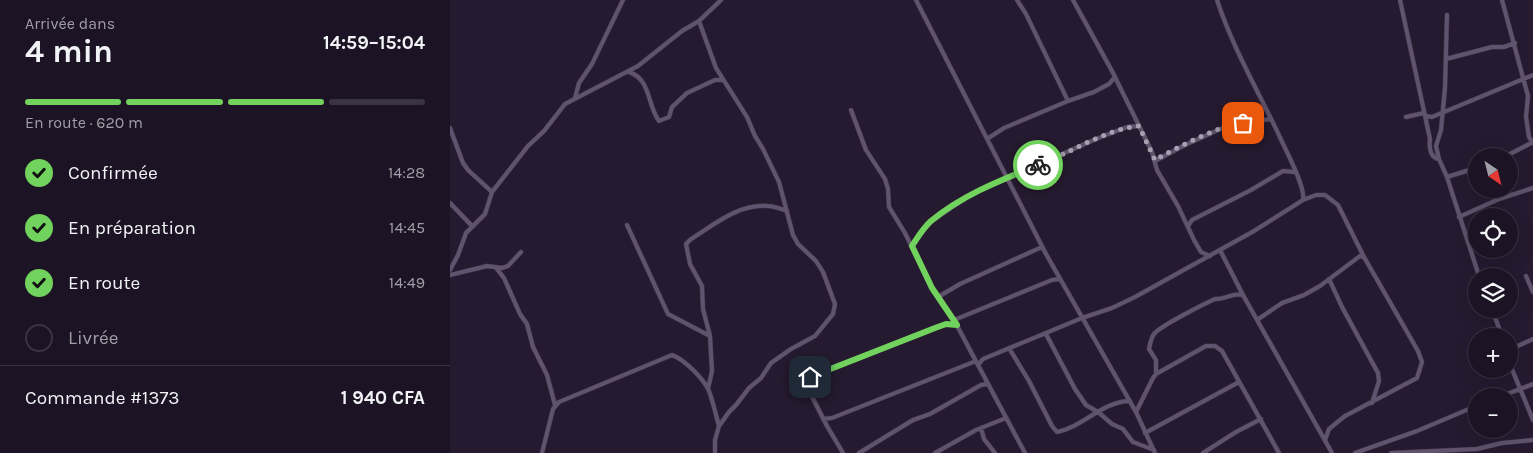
<!DOCTYPE html>
<html lang="fr">
<meta charset="utf-8">
<style>
:root{--surface:#1c1424;--page:#251d2c;--text:#f1f3f6;--muted:#a09ea6;--line:#3a3341;--accent:#71d25e}
body{margin:0;font-family:Karla,sans-serif;background:var(--page);color:var(--text);height:100vh;display:flex;flex-direction:column;font-size:19px;white-space:nowrap}
*{box-sizing:border-box;margin:0}
p{font-size:16px;color:var(--muted)}
.icon{flex:none;width:28px;height:28px;fill:none;stroke:currentColor;stroke-width:2;stroke-linecap:round;stroke-linejoin:round}
.map{position:relative;flex:1;overflow:hidden}
.sheet{display:flex;flex-direction:column;background:var(--surface);width:450px}
.sheet>*{flex:none}
.needle{width:32px;rotate:145deg}
.tools{position:absolute;left:1018px;top:148px;display:grid;gap:10px}
.tools a{display:grid;place-items:center;width:50px;height:50px;border-radius:50%;background:var(--surface);box-shadow:0 5px 20px #0002,0 0 0 1px var(--line);font-size:25px}
.pin{position:absolute;display:grid;place-items:center;width:42px;height:42px;color:#fff;margin:-21px;border-radius:10px;box-shadow:0 2px 8px #0006}
.courier{position:absolute;display:grid;place-items:center;width:50px;height:50px;margin:-25px;border:4px solid #71d25e;border-radius:50%;background:#fff;color:#222;box-shadow:0 1px 6px #0007}
.summary em{font-style:normal;font-weight:700}
.summary div{display:flex;flex-direction:column-reverse}
.summary{display:flex;align-items:center;justify-content:space-between;height:85px;padding:0 25px}
h1{font-size:32px;font-weight:700;line-height:38px}
.bar{display:grid;grid-template-columns:repeat(4,1fr);gap:8px 5px;align-content:center;height:60px;padding:0 25px}
.bar i{height:6px;border-radius:4px;background:var(--line)}
.bar .on{background:var(--accent)}
.bar p{grid-column:span 4}
.line{display:flex;align-items:center;gap:12px;padding:0 25px;border-top:1px solid var(--line)}
.line div{flex:1}
ol{padding:0 25px;list-style:none}
li{display:flex;align-items:center;gap:15px;height:55px}
li p{margin-inline-start:auto}
li .icon{padding:5px;border-radius:50%;background:var(--accent);color:#111;stroke-width:4}
li:last-child{color:var(--muted)}
li i{width:28px;height:28px;border:2px solid var(--line);border-radius:50%}
main{display:flex;flex:1;min-height:0}
.map>svg:first-child{display:block}
</style>
<main>
<section class="sheet">
<div class="summary"><div><h1>4 min</h1><p>Arrivée dans</p></div><em>14:59–15:04</em></div>
<div class="bar"><i class="on"></i><i class="on"></i><i class="on"></i><i></i><p>En route · 620 m</p></div>
<ol>
<li><svg class="icon" aria-label="check" viewBox="0 0 24 24"><path d="M5 12l5 5 9-10"/></svg>Confirmée<p>14:28</p></li>
<li><svg class="icon" aria-label="check" viewBox="0 0 24 24"><path d="M5 12l5 5 9-10"/></svg>En préparation<p>14:45</p></li>
<li><svg class="icon" aria-label="check" viewBox="0 0 24 24"><path d="M5 12l5 5 9-10"/></svg>En route<p>14:49</p></li>
<li><i></i>Livrée</li>
</ol>
<div class="line" style="height:65px"><div>Commande #1373</div><b>1 940 CFA</b></div>
</section>
<div class="map">
<svg width="1083" height="453" viewBox="0 0 1083 453">
<rect width="100%" height="100%" fill="#261a30"/>
<g fill="none" stroke-linecap="round" stroke-linejoin="round">
<!-- minor casing -->
<g stroke="#403649" stroke-width="5">
<path id="minor" d="M466,0L596,254L686,412L705,453
M567,0L576,14L618,101
M623,0L662,71L702,152L707,170L728,206L744,240L751,252L760,256
M767,0C782,46 807,89 828,133C834,147 856,187 853,200
M950,0L980,139C979,147 980,158 989,159L997,177L1029,276
M1052,0L1078,96L1076,117L1079,137L1083,143
M249,21L266,68L297,117L305,136L313,149L329,182L343,235L348,244L366,261L373,272L385,304L383,314L365,336L341,349L321,363L311,378L299,388L286,405L279,412L269,426L265,440V453
M996,59L1042,47H1054L1065,43
M179,72C201,79 197,105 209,121L219,117L222,107L237,93L265,80H273
M125,98L129,83L142,64L173,0
M401,110L416,150L435,179L438,189L439,207L455,233L482,288L504,320L575,453
M956,117L974,113L976,116L982,117L1083,75
M0,128L13,163L18,170L42,192
M537,139L554,128L618,101L644,92L659,84L665,77
M1056,156L1083,142
M989,159L986,146L991,130L995,88L997,15
M705,161L735,145L777,126L785,124L821,119
M997,177L1026,168
M0,203L22,226
M1009,217L1049,199L1083,188
M177,225L218,314L260,336
M738,226L742,220L801,190L833,171L845,172
M462,245L480,222L522,194L646,139L677,127L689,126
M770,250L793,295L882,453
M47,269L54,278L70,314L77,324L83,347L97,375L105,405
M0,270L8,255L16,233L35,214L42,192L78,146L94,131L115,104L188,66L232,31L249,21L271,0
M0,275L37,266L52,268L58,266L71,252
M1076,276L1083,292
M879,279L892,307L928,373L929,381L922,403
M488,297L510,284L592,247
M1042,309L1052,336
M504,320L602,280L610,279
M807,320L832,303L854,295L870,286L910,256L914,257
M596,334L625,389L636,405L648,412L662,424L673,429L683,442L704,450
M559,348L579,381L602,426L607,432C633,427 653,401 680,401
M1059,350L1083,339
M1059,362L1083,420
M528,365L533,359L632,318L662,308L685,297L804,231L853,200L866,195H875L888,205L914,257L968,351L972,362L967,378L895,416L879,429L875,440
M706,374V360L699,349C700,344 701,338 704,334C710,326 754,304 765,299C775,300 783,292 793,295
M258,389L262,371L260,336L253,309L252,286L240,264L236,244L241,239C265,224 288,204 318,206C324,206 331,209 337,211
M1052,396L1083,384
M686,412L703,378L706,374L756,346H765L772,351L829,453
M373,419L382,418L526,361
M531,428L534,439L545,453
M695,433L789,382
M92,453L103,409L109,402L222,355C234,359 254,379 259,391C263,402 266,415 269,426
M393,453L377,426L356,385V381L360,377L485,328L496,324L507,325
M409,453L463,420L480,414L531,385L538,384
M485,453L526,430L556,418
M753,453L786,432L811,419
M905,453L967,431L1026,406
M941,453L1027,449L1052,443L1083,440"/>
</g>
<!-- minor -->
<use href="#minor" stroke="#60536d" stroke-width="4"/>
</g>
<g fill="none" stroke-linecap="round" stroke-linejoin="round">
<!-- done -->
<path stroke="#a89fb0" stroke-width="5" stroke-dasharray="0 9" d="M588,165C621,153 653,130 689,126L705,160C724,149 772,124 793,123"/>
<!-- route -->
<path stroke="#71d25e" stroke-width="6" d="M360,377L485,328L496,324L507,325L482,288L462,246C468,237 473,228 481,221C512,195 551,180 588,165"/>
</g>
</svg>
<div class="tools">
<a><svg class="needle" viewBox="-14 -14 28 28"><path d="M0-13l5 13h-10z" fill="#e53935"/><path d="M0 13l5-13h-10z" fill="#a09ea6"/></svg></a>
<a><svg class="icon" aria-label="locate" viewBox="0 0 24 24"><circle cx="12" cy="12" r="6"/><path d="M12 2v4M12 18v4M2 12h4M18 12h4"/></svg></a>
<a><svg class="icon" aria-label="layers" viewBox="0 0 24 24"><path d="M12 4l9 5-9 5-9-5zM3 14l9 5 9-5"/></svg></a>
<a>+</a>
<a>−</a>
</div>
<div class="pin" style="left:793px;top:123px;background:#ea580c"><svg class="icon" aria-label="bag" viewBox="0 0 24 24"><path d="M5 8h14l-1 12H6zM9 8a3 3 0 0 1 6 0"/></svg></div>
<div class="pin" style="left:360px;top:377px;background:#1f2937"><svg class="icon" aria-label="home" viewBox="0 0 24 24"><path d="M3 11l9-7 9 7M6 9v11h12V9"/></svg></div>
<div class="courier" style="left:588px;top:165px"><svg class="icon" aria-label="bike" viewBox="0 0 24 24"><circle cx="6" cy="16" r="4"/><circle cx="18" cy="16" r="4"/><path d="M6 16l4-8h5l3 8M10 8l3 8H6M13 5h3"/></svg></div>
</div>
</main>
